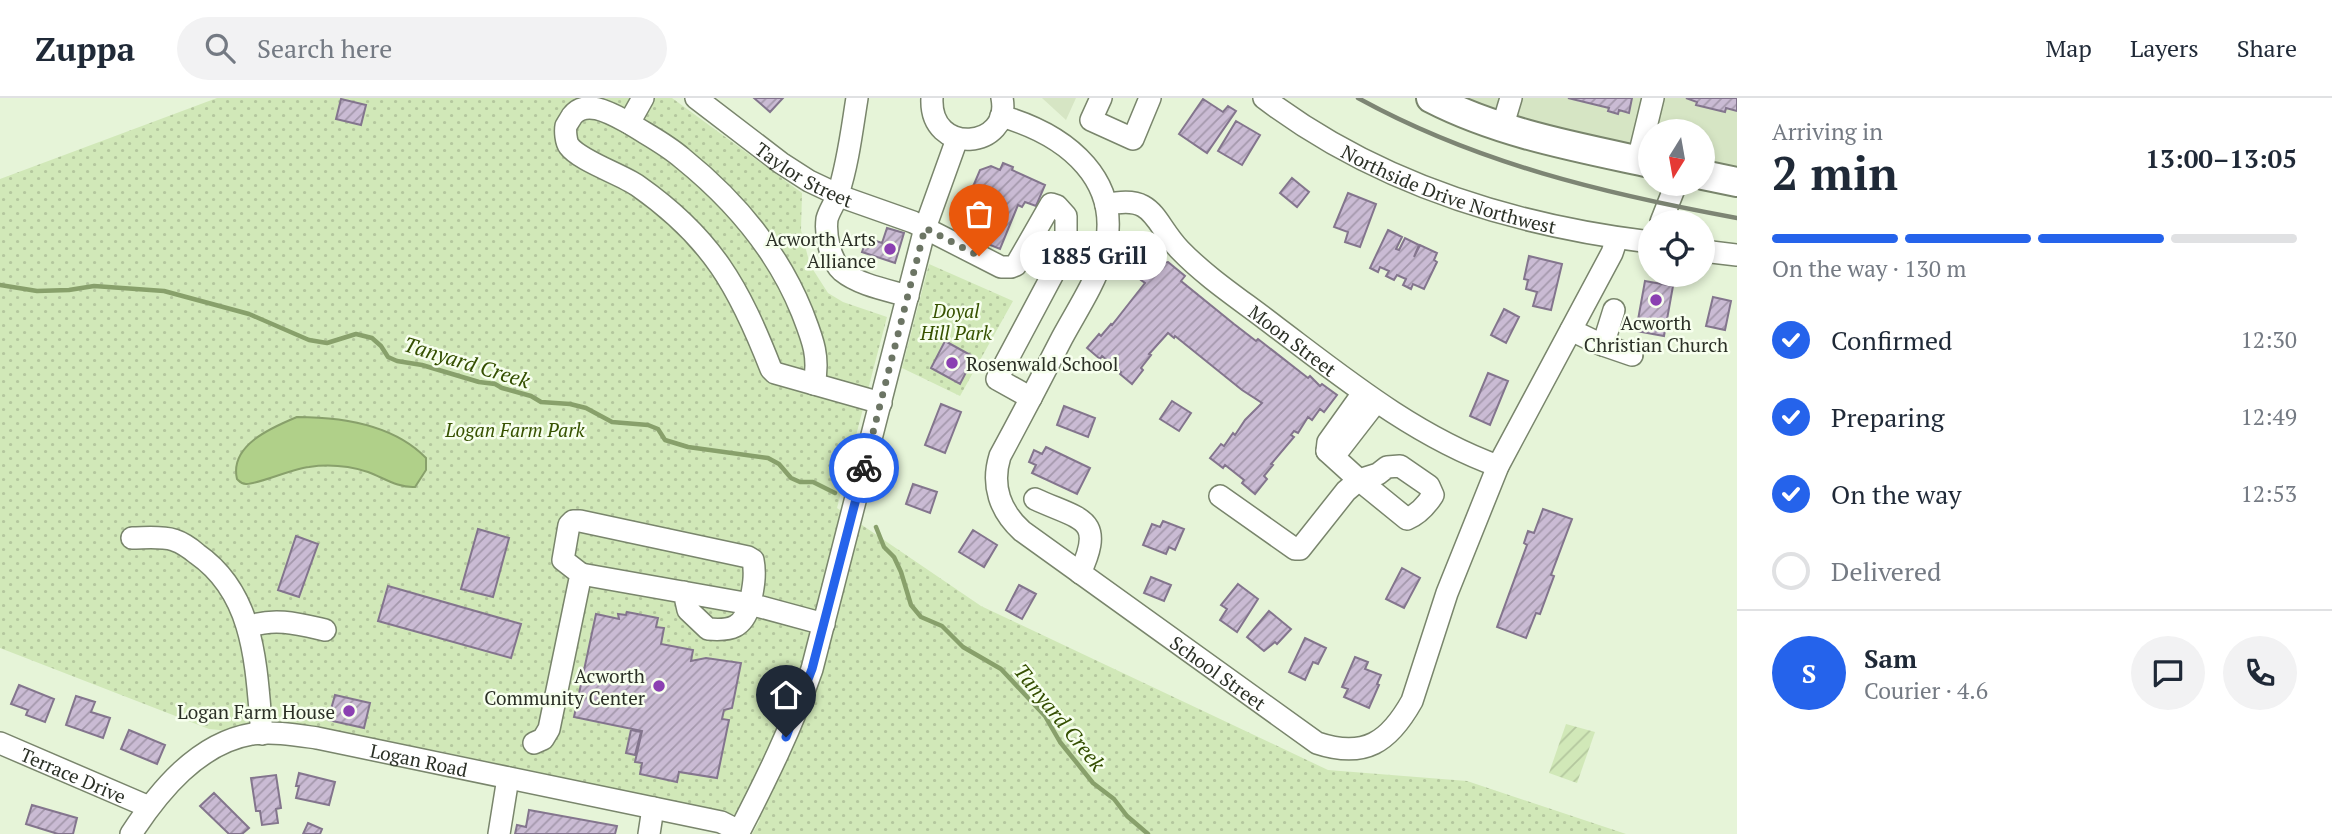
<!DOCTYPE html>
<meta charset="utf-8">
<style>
:root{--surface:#fff;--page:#f2f2f3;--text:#1f2937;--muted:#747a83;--line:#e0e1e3;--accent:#2563eb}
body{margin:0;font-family:"PT Serif",serif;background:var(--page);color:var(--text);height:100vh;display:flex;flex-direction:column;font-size:26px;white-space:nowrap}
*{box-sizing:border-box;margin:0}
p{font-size:23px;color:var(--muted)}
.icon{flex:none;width:38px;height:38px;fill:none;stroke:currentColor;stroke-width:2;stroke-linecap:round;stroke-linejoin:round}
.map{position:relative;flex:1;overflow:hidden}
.panel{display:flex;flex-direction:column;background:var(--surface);width:595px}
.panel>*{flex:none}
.needle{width:46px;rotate:191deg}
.buttons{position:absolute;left:1638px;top:21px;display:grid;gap:14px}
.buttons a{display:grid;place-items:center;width:77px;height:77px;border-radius:50%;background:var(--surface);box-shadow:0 4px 10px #0003;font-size:35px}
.pin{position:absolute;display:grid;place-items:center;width:60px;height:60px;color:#fff;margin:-72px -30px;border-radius:50% 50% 50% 0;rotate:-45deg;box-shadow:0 0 7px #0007}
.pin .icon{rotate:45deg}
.courier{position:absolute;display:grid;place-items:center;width:70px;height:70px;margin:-35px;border:5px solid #2563eb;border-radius:50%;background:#fff;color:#222;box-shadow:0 2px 9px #0007}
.bubble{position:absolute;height:49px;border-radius:24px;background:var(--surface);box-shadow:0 4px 10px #0003;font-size:23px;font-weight:600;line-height:49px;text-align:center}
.headline em{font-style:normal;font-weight:600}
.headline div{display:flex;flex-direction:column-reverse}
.headline{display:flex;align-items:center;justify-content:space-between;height:119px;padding:0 35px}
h1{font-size:46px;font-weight:600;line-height:52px}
.bar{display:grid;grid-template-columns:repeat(4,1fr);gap:10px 7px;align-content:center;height:84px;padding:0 35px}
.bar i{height:9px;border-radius:5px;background:var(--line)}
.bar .current{background:var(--accent)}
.bar p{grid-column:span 4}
.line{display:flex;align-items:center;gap:18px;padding:0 35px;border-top:2px solid var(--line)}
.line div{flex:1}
.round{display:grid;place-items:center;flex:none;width:74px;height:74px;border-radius:37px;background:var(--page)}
ol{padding:0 35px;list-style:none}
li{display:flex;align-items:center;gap:21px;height:77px}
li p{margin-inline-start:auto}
li .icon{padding:7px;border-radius:50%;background:var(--accent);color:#fff;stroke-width:4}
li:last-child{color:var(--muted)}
li i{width:38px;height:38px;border:4px solid var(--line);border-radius:50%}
header{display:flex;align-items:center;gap:42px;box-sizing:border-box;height:98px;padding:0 35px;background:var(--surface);border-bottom:2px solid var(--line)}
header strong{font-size:33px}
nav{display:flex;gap:38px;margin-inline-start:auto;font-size:24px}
.search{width:490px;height:63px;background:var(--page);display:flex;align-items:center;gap:18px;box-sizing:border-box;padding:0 24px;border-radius:38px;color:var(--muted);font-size:26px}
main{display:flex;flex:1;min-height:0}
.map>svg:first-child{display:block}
</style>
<header>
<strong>Zuppa</strong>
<div class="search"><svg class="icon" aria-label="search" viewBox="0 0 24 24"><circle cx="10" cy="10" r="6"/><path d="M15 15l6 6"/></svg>Search here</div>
<nav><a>Map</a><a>Layers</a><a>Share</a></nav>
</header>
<main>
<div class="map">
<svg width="1737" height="736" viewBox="0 0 1737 736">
<defs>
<pattern id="park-dots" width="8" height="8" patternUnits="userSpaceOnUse" patternTransform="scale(1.75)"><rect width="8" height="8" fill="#d1e8b8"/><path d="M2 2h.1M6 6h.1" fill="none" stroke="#b4c79e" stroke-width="1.8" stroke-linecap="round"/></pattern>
<pattern id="garden-furrows" width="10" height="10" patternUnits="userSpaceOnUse" patternTransform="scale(1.75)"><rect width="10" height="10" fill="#d1e8b8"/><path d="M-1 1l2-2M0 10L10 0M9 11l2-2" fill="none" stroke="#b4c79e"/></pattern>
<pattern id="building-hatch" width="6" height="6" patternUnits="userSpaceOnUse" patternTransform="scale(1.75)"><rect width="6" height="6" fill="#cabbd4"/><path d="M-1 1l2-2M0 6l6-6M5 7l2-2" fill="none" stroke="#a498ac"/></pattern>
</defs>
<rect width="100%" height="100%" fill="#e6f4d8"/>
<!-- built -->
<path fill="#d6e5c4" d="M1042,0H1076L1066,22Z
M1453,0H1737V75L1703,67V33H1650V55L1492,17Z"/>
<!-- park -->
<path fill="url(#park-dots)" d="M217,0H672L802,95L801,132L810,167L828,195L843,204L887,219L837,410L981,508L1328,672L1467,683L1626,736H752L760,722L434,652L209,631L0,550V81Z
M929,166L1013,203L960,298L902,270Z"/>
<!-- garden -->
<path fill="url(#garden-furrows)" d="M1566,626L1595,634L1577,685L1549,675Z"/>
<!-- water -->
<path fill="#b0d089" stroke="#88a06b" stroke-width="2" d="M297,319C342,319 393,326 426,360V372L415,389C398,390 384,380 368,374C349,368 329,366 309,369C294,370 256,387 246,386C241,386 240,384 237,381C229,347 273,329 297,319Z"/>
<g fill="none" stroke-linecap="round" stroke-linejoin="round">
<!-- stream -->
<path stroke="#88a06b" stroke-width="4.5" d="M0,187L37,193L69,192L94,188L164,193L249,216L309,242L327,245L356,236L372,240L381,248L388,259L397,263L422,267L479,284L495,286L502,290L531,298L541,304L570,306L586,310L612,324L648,327L658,331L665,342L688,349L768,360L779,366L791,380L800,384H813L835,395
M876,429L884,449L894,459L901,474L911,507L921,519L942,528L963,549L1001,571L1045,618L1060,644L1093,685L1114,701L1127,718L1148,736"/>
</g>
<!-- building -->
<path fill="url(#building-hatch)" stroke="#83758d" stroke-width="2" d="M754,0H783L770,14Z
M1568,0H1632L1629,15L1619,12L1618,16L1608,13L1609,10Z
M1686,0H1737V13L1726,10L1725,14L1696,7L1697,4Z
M341,1L366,7L361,27L336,21Z
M1203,1L1223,14L1228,8L1236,13L1207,55L1179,36Z
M1236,23L1260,37L1242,67L1218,53Z
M1003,65L1013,69L1012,72L1045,87L1036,108L1025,104L1022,109L1018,107L1000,151L978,142L979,139L974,137L973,139L955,131L980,72L991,68L1000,72Z
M1292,80L1309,94L1297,109L1280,95Z
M1348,95L1376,106L1360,149L1345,144L1348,134L1334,129Z
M887,130L904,135L895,165L862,154L867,140L882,145Z
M1388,132L1402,139L1396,151L1399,152L1405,140L1419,147L1414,159L1420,147L1437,155L1434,162L1437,164L1424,191L1413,186L1411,191L1403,187L1406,181L1397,177L1394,182L1386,178L1389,173L1380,169L1378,174L1370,170Z
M1529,158L1562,166L1551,212L1533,208L1537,194L1526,191L1528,182L1524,181Z
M1168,164L1185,178L1181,183L1234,226L1256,243L1258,241L1308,280L1310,278L1320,288L1322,286L1337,297L1324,314L1320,311L1312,322L1308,319L1298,335L1294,333L1291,337L1294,339L1271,366L1273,367L1264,378L1267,381L1255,396L1242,385L1244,382L1225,367L1223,370L1210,360L1221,346L1224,348L1233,335L1235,337L1245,322L1262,305L1242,292L1175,238L1174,240L1168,235L1149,256L1151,257L1141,270L1143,272L1132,286L1120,276L1121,274L1102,258L1100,261L1087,250L1099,236L1101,238L1111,226L1112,227L1145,185L1141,182L1154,166Z
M1645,183L1673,188L1664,238L1636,233Z
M1713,199L1731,203L1725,232L1706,228Z
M1504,211L1519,219L1506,245L1491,237Z
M945,243L974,259L960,286L931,270Z
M1488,275L1508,283L1490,327L1470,318Z
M1172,303L1191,315L1179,333L1160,321Z
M941,306L961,314L945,355L925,347Z
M1064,308L1095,320L1088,339L1057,327Z
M1046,349L1090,370L1077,396L1032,375L1036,367L1029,364L1034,352L1042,356Z
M913,386L937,394L930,415L906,406Z
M1543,411L1572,421L1551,477L1554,478L1540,516L1536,515L1526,540L1497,529L1527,447L1524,445L1528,433L1534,435Z
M1163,423L1184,431L1175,452L1169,449L1166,456L1143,447L1152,426L1160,429Z
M478,431L509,440L493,499L461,491Z
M973,432L997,447L984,469L959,454Z
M296,438L318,446L299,499L278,492Z
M1402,470L1420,480L1404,510L1386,501Z
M1151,479L1171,487L1164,503L1144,495Z
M1238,486L1258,501L1237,534L1220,522L1227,511L1221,507Z
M1019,487L1036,496L1022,521L1006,512Z
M388,488L521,526L511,560L378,523Z
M1269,513L1291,531L1277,546L1275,544L1264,553L1247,539Z
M627,514L658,520L656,529L664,530L661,546L693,552L691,563L706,560L741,565L732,610L724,612L722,621L729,622L717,680L679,674L677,684L640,676L642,665L635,664L642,633L574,619L596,516L619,521L618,516L626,517Z
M1305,540L1326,550L1318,566L1313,564L1305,582L1289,574Z
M1355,559L1368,564L1365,571L1381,577L1377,586L1379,587L1369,610L1344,599L1348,591L1342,589Z
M19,587L54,601L45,624L26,617L28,612L11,606Z
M335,597L370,605L364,630L328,622Z
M76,598L95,604L91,614L110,620L103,640L66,627Z
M129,632L165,647L157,666L121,651Z
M631,632L641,634L635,657L626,655Z
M299,675L335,684L329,707L296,700L299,688H296Z
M276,677L281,710L276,711L278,725L262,727L260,713H256L251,680Z
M214,695L249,730L242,736H229L200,708Z
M32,707L77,720L73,736H58L26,726Z
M529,712L617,728L615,736H515L517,727L526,729Z
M308,725L322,731L320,736H303Z"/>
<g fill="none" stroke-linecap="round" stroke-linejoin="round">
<!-- minor casing -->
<g stroke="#79856c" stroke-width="24">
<g id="minor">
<path d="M643,0L629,25C612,16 586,0 572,18C571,20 567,26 566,28C565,33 566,44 569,48C580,63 621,76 638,88C712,140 739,189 771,271L775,275L881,305"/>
<path id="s1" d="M696,0L781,65L809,83L845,100L913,124L1001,169H1011L1016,167L1051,106L1057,108L1066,118V149L1063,157L997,281L1031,300"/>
<path d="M857,0C852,31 848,66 838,96C835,105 829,113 827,121C825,137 830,162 842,173C859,187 887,192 908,198"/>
<path d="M932,0C929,59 1012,51 1002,0"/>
<path d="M1101,0L1091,22L1133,41L1150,0"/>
<path id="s2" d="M1264,0C1376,85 1512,127 1650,144"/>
<path id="s3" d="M1001,18C1067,37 1126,83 1103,159C1094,187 1076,214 1062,240C1042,279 1021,319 1000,358C991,387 1000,413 1022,433L1317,645C1365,661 1389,644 1412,603L1447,495L1498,368L1612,155L1617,140"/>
<path d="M629,25C646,36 666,46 682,60C734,102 777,152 802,214C812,240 820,258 814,286"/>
<path d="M1502,30L1511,0"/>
<path d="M1638,62L1653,0"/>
<path id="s4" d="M1106,107C1155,95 1153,124 1180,152C1208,181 1244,204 1276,229C1345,281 1415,338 1498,368"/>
<path d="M1661,124L1676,86"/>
<path d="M1703,153L1737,157"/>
<path d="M1571,232L1600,246L1632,257"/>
<path d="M1603,247L1614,212"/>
<path d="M1363,295L1328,344L1327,353H1338L1376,304"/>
<path d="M1220,398L1295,451H1300L1346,393L1359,382L1378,376L1387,369L1400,368L1429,388L1433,397C1426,408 1419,416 1407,421L1359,382L1327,353"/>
<path d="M1035,401C1080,422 1106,419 1080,475"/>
<path d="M132,440C145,440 161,438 174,442C183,445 190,450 197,456C256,497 256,570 262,636"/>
<path d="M581,476L750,506C743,530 731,533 708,531L688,512L684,494"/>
<path d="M248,529C274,519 299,526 325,532"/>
<path id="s5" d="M0,645L149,709"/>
<path d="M534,645L543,641L549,631L581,476L563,462L569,427L573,423H580L748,459L753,462C756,477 753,491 750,506L824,526"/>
<path id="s6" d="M131,736C159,693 198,645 252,636C274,633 296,637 317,640L721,724L739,733"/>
<path d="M499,736L508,680"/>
<path d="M649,736L653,710"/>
<path d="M738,736C766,682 792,629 812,571L925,130L957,41"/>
</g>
</g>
<!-- major casing -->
<g stroke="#79856c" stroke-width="32">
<path id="major" d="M1431,0C1499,35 1576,49 1650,65
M1703,77L1737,84"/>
</g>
<!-- minor -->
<use href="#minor" stroke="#fff" stroke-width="21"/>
<!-- major -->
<use href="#major" stroke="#fff" stroke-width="28"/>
<!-- rail -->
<path stroke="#7d8574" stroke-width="4.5" d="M1358,0C1476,65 1606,96 1737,120"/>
</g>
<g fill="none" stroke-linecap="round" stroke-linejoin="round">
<!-- done -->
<path stroke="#6c7564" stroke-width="7" stroke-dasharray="0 12.6" d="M864,370L925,130L979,158"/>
<!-- route -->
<path stroke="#2563eb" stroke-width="9" d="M786,639L812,571L864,370"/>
</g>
<!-- markers -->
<g fill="#8b40b2" stroke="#f7ffee" stroke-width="2.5">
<circle cx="890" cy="151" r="7"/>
<circle cx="1656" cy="202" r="7"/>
<circle cx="952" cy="265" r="7"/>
<circle cx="659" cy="588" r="7"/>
<circle cx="349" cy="613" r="7"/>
</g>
<g text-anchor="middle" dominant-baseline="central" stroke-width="5" stroke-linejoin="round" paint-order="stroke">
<!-- street labels -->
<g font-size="19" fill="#2b3026" stroke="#f7ffee">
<text stroke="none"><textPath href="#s1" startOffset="133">Taylor Street</textPath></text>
<text stroke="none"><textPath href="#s2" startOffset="208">Northside Drive Northwest</textPath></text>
<text stroke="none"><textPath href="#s4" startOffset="240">Moon Street</textPath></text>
<text stroke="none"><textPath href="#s3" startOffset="746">School Street</textPath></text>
<text stroke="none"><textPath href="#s6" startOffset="331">Logan Road</textPath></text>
<text stroke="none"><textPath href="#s5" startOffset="80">Terrace Drive</textPath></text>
</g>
<!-- poi labels -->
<g font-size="19" fill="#2b3026" stroke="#f7ffee" text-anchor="end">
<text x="876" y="140">Acworth Arts<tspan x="876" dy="22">Alliance</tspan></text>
<text x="1656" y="224" text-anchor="middle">Acworth<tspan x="1656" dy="22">Christian Church</tspan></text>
<text x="966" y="265" text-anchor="start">Rosenwald School</text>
<text x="645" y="577">Acworth<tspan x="645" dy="22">Community Center</tspan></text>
<text x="335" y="613">Logan Farm House</text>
</g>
<!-- park labels -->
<g font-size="19" font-style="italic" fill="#375201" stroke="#f7ffee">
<text x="956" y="212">Doyal<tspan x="956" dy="22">Hill Park</tspan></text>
<text x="515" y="331">Logan Farm Park</text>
</g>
<!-- water labels -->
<g font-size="21" font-style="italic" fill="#344f00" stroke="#f7ffee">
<text transform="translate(467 264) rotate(17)">Tanyard Creek</text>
<text transform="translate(1060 619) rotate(51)">Tanyard Creek</text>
</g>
</g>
</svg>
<div class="buttons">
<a><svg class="needle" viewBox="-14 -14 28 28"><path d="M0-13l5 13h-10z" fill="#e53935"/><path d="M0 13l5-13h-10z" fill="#747a83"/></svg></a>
<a><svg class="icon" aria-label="locate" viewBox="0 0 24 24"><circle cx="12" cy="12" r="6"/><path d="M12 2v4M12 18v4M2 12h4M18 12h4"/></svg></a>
</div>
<div class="pin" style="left:979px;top:158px;background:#ea580c"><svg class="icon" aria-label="bag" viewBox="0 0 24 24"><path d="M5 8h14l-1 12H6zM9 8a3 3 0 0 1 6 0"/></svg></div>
<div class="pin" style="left:786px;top:639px;background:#1f2937"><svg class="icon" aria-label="home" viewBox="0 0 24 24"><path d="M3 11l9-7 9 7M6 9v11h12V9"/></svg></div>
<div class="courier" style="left:864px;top:370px"><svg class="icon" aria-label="bike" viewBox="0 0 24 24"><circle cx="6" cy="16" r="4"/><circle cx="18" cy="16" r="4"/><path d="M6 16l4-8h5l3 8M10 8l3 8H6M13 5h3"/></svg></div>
<div class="bubble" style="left:1020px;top:133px;width:147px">1885 Grill</div>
</div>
<section class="panel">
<div class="headline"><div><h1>2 min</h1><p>Arriving in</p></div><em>13:00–13:05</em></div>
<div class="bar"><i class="current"></i><i class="current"></i><i class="current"></i><i></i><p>On the way · 130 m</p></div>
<ol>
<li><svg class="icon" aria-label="check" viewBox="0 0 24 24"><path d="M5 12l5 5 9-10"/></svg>Confirmed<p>12:30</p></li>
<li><svg class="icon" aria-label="check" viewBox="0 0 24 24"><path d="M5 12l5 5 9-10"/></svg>Preparing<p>12:49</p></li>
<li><svg class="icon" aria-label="check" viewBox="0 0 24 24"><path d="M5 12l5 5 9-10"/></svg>On the way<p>12:53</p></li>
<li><i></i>Delivered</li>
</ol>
<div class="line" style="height:126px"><b class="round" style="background:var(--accent);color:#fff">S</b><div><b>Sam</b><p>Courier · 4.6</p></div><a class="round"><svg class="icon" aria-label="chat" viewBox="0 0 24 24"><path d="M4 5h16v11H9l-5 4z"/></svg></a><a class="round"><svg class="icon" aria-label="phone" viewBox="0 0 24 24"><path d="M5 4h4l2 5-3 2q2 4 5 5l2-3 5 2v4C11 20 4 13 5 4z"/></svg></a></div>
</section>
</main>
